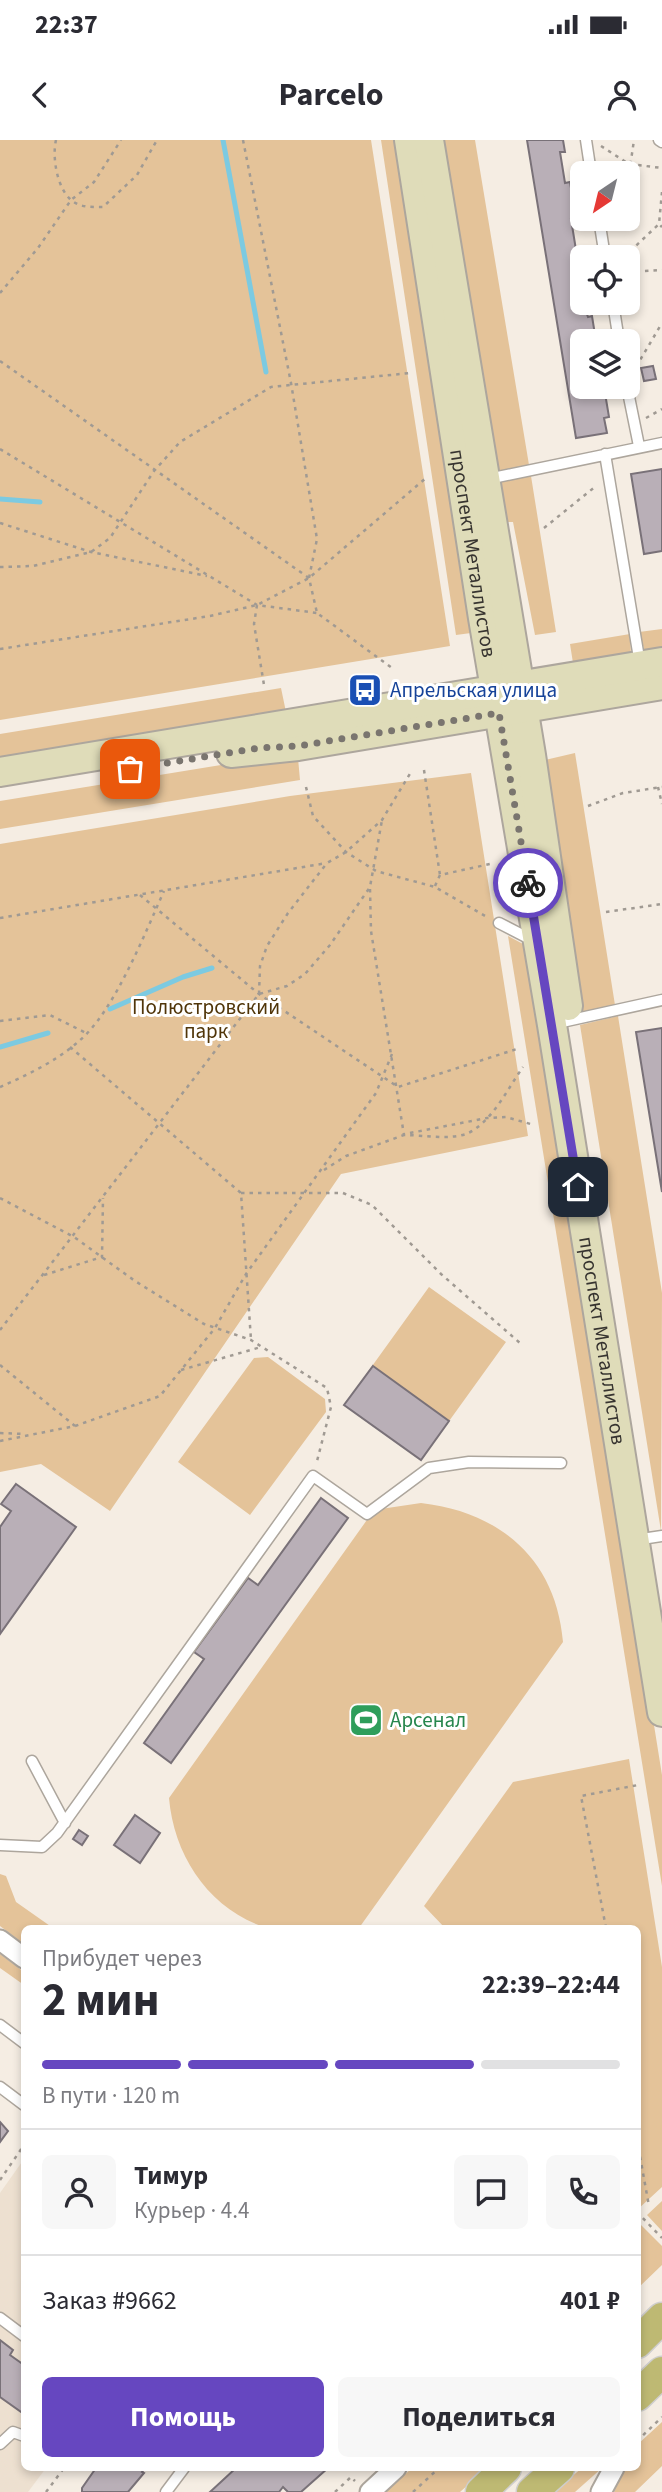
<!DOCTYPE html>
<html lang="ru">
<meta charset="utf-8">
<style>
:root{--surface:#fff;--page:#f7f7f7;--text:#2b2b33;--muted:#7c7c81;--line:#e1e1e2;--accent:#6647c0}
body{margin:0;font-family:"Source Sans 3",sans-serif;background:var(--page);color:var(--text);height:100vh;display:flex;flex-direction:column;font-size:26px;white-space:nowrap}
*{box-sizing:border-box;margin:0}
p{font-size:23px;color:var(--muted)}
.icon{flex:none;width:38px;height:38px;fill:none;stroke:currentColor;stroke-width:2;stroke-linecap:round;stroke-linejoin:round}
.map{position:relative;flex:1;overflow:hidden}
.drawer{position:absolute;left:21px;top:1785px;width:620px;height:546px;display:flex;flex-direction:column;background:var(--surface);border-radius:10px;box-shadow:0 4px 10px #0003}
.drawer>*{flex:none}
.needle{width:46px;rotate:215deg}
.tools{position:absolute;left:570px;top:21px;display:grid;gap:14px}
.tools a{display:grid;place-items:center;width:70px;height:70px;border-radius:10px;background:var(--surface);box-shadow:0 4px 10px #0003;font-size:35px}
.pin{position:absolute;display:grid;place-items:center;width:60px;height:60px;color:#fff;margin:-30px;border-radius:14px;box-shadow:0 4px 10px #0006}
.courier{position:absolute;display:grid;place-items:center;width:70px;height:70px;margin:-35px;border:5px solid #6647c0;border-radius:50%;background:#fff;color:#222;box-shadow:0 2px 9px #0007}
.head em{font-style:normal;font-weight:700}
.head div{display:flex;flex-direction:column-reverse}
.head{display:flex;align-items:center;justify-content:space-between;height:119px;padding:0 21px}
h1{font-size:46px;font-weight:700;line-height:52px}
.bar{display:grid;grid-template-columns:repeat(4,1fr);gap:10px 7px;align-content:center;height:84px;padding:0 21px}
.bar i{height:9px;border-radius:5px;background:var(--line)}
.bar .active{background:var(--accent)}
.bar p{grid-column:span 4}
.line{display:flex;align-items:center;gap:18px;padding:0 21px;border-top:2px solid var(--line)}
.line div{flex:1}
.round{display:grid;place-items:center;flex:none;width:74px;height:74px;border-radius:10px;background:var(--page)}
.cta{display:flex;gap:14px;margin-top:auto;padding:14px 21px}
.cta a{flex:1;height:80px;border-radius:10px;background:var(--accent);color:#fff;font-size:28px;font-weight:700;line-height:80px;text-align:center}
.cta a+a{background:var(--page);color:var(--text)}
.status{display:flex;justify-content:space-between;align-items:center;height:49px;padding:0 35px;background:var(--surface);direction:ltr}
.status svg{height:19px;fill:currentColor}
header{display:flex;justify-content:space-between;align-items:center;height:91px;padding:0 21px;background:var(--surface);font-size:32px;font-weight:700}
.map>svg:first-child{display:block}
</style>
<div class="status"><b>22:37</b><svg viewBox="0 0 49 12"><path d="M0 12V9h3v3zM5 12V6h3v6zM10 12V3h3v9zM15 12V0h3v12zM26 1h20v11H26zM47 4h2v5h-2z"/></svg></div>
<header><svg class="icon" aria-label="back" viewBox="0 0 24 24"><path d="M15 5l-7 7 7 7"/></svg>Parcelo<svg class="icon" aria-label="person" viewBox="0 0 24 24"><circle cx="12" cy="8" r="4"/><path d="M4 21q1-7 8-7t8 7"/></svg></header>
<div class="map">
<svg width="662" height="2352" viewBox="0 0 662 2352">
<rect width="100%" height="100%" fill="#f5ede3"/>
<!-- built -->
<path fill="#ede0d0" d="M24,2019V2328H46L28,2352H0V2053Z"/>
<!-- green -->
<path fill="#e4c399" d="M0,0H371L450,506L0,580Z
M381,0H399L449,307L443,319L471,493L456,495Z
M438,0H475L529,325L498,331Z
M531,336L556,492L535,495L513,382H506L500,342Z
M662,489V510L645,512L639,492Z
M630,494L631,515L573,523L570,504Z
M281,548L286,572L0,623V594Z
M575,613L615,865L578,873L561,769L566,754L545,620Z
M270,617L298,618L300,640L0,689V661Z
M471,633L528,996L341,1034L110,1371L41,1324L0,1332V704L290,656Z
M508,796L523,804L531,817L662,1635V1746Z
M618,876L662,1153L661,1391L580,885Z
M429,1147L506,1202L421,1320L344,1265Z
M268,1217L325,1259L326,1272L250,1375L178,1322L254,1218Z
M421,1363C500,1372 556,1419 563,1502L359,1788H267C210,1770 174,1717 169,1658L374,1370Z
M629,1619L662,1827V2047L637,2070V1788H527L524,1786L521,1788H445L424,1766L513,1642Z
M0,1734L6,1736L16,1762L53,1788H24V1804L0,1786Z
M0,1814L24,1832V1845L0,1828Z
M662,2061V2091L647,2075Z
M639,2083L662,2106V2125L637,2149Z
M662,2282V2326L635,2352H614L625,2328H637V2305Z
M412,2328H487L460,2352H386Z
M582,2328H602L575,2352H553Z"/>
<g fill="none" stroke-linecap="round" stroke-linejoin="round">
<!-- stream -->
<path stroke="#7ccae1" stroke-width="5" d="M223,0L266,232
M0,359L40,362
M110,869L183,837L212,828
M0,907L48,893"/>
</g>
<!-- building -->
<path fill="#b9afb7" stroke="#797178" stroke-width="2" d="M527,0H563L565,12H560L565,43L570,42L576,78L571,79L576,110L581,109L583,120V163L588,177L592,176L596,201H583V247H604L609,277L604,278L607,293L576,298Z
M653,226L656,239L644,241L641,228Z
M662,329V411L644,414L631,334Z
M662,888V1052L636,892Z
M373,1226L449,1281L421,1320L344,1265Z
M16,1344L76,1387L0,1494V1387L11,1371L1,1364Z
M321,1358L348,1378L171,1623L144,1603L204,1519L194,1512L248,1438L258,1445Z
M135,1675L160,1693L140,1723L114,1705Z
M79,1690L88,1696L82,1705L73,1699Z
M0,1982L8,1991L0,2002Z
M0,2200L13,2210L10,2215L24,2225V2274L0,2257Z
M96,2328H145L142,2332L144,2333L128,2352H82V2348Z
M236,2328H328L301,2352H288L283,2347L279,2352H210Z"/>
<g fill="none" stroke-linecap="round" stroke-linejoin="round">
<!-- lane casing -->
<g stroke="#ada69d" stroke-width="13">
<path id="lane" d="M586,0L591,33
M659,0L662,2
M599,79L605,117
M613,163L619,201
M627,247L639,306
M605,314L640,524
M488,339L662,303
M499,783L534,801
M553,884L662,860
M635,1400L662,1396
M32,1621L65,1683
M0,1705L42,1707L57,1693L313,1336L367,1374L429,1328L469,1322L561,1323
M0,1885L24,1903
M0,1947L24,1965
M0,2178L24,2196
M0,2304L13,2292L24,2296
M166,2352L184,2328"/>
</g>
<!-- street casing -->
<g stroke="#ada69d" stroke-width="23">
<path id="street" d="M0,1800L24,1818
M370,2352L396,2328
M601,2352L614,2328"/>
</g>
<!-- secondary casing -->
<g stroke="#ada69d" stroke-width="32">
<g id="secondary">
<path id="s1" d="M409,0L483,478L552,885L662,1572"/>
<path d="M429,0L531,615L568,866"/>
<path d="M231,613L298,606L662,545"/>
<path d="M0,632L662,522"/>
</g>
</g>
<!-- primary casing -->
<g stroke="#cfcecd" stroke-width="33">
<path id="primary" d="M637,2203L662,2178
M637,2256L662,2232
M481,2352L506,2328
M532,2352L559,2328"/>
</g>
<!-- path -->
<path stroke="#a09a93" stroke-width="2.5" stroke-dasharray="3.5 5" stroke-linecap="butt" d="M56,0C52,17 57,47 70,59C79,68 92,67 103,67L137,35L157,0
M243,0L291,243L317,399L309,438L317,473L392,528
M601,6L629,24L662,28
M628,41L634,0
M662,52L659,84L662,87
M624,117L659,84
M628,132L662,130
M0,153L38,108L71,60L94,42L121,0
M0,221L309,438
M628,229L636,227L662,183
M646,278L662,269
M0,309L257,465L317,473
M0,383L91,412L207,436
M544,388L596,346
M0,427L33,426L91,412L110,398L154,331L180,302L271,247L410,233
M257,465L254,484L264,545
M0,509L210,476L257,465L309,438L426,338
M424,630L440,735
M306,647L313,676L346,712L376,731L435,747L487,777
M658,647L662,664
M588,666L623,653L662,647
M435,746L440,735L490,724
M370,749L371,791L404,995C423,995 448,1000 466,994C491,984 508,948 523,927
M140,755L259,854L398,947L520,908
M606,772L662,764
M0,778L327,723
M259,854L260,826L267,806L288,773L327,723L346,712L382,680L411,632
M0,881L50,875L86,893
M70,907L241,1053L251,1200
M0,947C27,935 57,921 79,901C114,872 145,793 164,751
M410,993L487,978L506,977L534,985
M324,1030L346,1016L404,995
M241,1053H343L372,1065L441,1134L520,1203
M0,1058L74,1097L135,1141L204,1184L251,1200L327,1248L331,1267L316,1325
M44,1135L102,1117L103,1058
M0,1190L259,854L287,846L305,834L330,805L370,747L382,680
M0,1225L75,1286
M181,1230L261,1207
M0,1293L24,1294
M0,1301L75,1286L160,1256L215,1188L246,1134L376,953L392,914
M606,1788L581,1656L638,1645
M637,2000L649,2066
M0,2040L24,2005
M637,2072L662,2098
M637,2301L662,2277
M46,2352L64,2328
M335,2352L351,2337L355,2341
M413,2352L439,2328"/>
<!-- lane -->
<use href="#lane" stroke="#fff" stroke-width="10"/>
<!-- street -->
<use href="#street" stroke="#fff" stroke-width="19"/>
<!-- secondary -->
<use href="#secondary" stroke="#dfdcb9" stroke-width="28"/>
<!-- primary -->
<use href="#primary" stroke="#beb973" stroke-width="30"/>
</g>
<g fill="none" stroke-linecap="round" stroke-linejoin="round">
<!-- done -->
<path stroke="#7a756f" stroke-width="7" stroke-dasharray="0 12.6" d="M130,629L259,608L298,606L499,573L528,743"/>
<!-- route -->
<path stroke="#6647c0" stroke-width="9" d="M528,743L578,1047"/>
</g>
<!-- icons -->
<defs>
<g id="bus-square" transform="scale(1.75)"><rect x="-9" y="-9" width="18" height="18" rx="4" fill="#1a4fb4" stroke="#fff"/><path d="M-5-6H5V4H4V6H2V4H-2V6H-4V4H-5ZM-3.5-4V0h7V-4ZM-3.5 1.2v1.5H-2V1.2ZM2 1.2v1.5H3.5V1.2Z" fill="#fff"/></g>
<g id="stadium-square" transform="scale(1.75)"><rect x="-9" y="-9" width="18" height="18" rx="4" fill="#2e9e5b" stroke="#fff"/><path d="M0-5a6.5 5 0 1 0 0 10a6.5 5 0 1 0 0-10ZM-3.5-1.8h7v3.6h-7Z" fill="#fff"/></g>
</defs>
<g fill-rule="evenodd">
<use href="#bus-square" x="365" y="550"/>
<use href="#stadium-square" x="366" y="1580"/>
</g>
<g text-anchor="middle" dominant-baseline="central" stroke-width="6" stroke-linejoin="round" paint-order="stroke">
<!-- street labels -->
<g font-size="21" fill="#373430" stroke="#fff">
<text stroke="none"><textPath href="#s1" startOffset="418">проспект Металлистов</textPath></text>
<text stroke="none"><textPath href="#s1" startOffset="1216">проспект Металлистов</textPath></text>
</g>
<!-- transit labels -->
<g font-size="21" fill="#164399" stroke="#fff" text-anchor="start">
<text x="390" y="550">Апрельская улица</text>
</g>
<!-- park labels -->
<g font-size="21" fill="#503509" stroke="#fff">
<text x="206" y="867">Полюстровский<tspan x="206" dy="24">парк</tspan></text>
</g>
<!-- leisure labels -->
<g font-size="21" fill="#27864d" stroke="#fff" text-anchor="start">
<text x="390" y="1580">Арсенал</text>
</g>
</g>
</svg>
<div class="tools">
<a><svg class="needle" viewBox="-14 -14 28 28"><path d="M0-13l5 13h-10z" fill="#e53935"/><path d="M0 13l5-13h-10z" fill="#7c7c81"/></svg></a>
<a><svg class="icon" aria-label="locate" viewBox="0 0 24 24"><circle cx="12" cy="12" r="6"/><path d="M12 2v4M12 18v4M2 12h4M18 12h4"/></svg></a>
<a><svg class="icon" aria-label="layers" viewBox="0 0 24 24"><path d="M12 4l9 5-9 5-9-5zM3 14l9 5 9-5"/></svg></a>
</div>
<div class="pin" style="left:130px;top:629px;background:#ea580c"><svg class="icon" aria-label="bag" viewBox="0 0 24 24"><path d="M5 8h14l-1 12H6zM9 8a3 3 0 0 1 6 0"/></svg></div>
<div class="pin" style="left:578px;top:1047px;background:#1f2937"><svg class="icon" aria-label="home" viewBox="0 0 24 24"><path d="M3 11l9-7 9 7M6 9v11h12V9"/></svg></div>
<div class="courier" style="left:528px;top:743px"><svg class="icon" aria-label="bike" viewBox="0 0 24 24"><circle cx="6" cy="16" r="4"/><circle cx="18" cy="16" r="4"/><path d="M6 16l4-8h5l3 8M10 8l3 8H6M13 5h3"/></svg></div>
<section class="drawer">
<div class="head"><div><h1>2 мин</h1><p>Прибудет через</p></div><em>22:39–22:44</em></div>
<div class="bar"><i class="active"></i><i class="active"></i><i class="active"></i><i></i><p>В пути · 120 m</p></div>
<div class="line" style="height:126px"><a class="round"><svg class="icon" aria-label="person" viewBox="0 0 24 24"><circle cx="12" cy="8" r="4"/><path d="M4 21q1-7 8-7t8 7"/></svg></a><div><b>Тимур</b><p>Курьер · 4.4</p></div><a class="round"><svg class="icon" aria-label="chat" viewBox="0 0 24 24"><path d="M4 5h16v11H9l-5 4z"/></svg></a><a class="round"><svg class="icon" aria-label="phone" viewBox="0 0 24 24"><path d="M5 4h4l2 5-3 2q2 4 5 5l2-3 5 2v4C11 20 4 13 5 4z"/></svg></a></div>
<div class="line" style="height:91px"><div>Заказ #9662</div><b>401 ₽</b></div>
<div class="cta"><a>Помощь</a><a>Поделиться</a></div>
</section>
</div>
